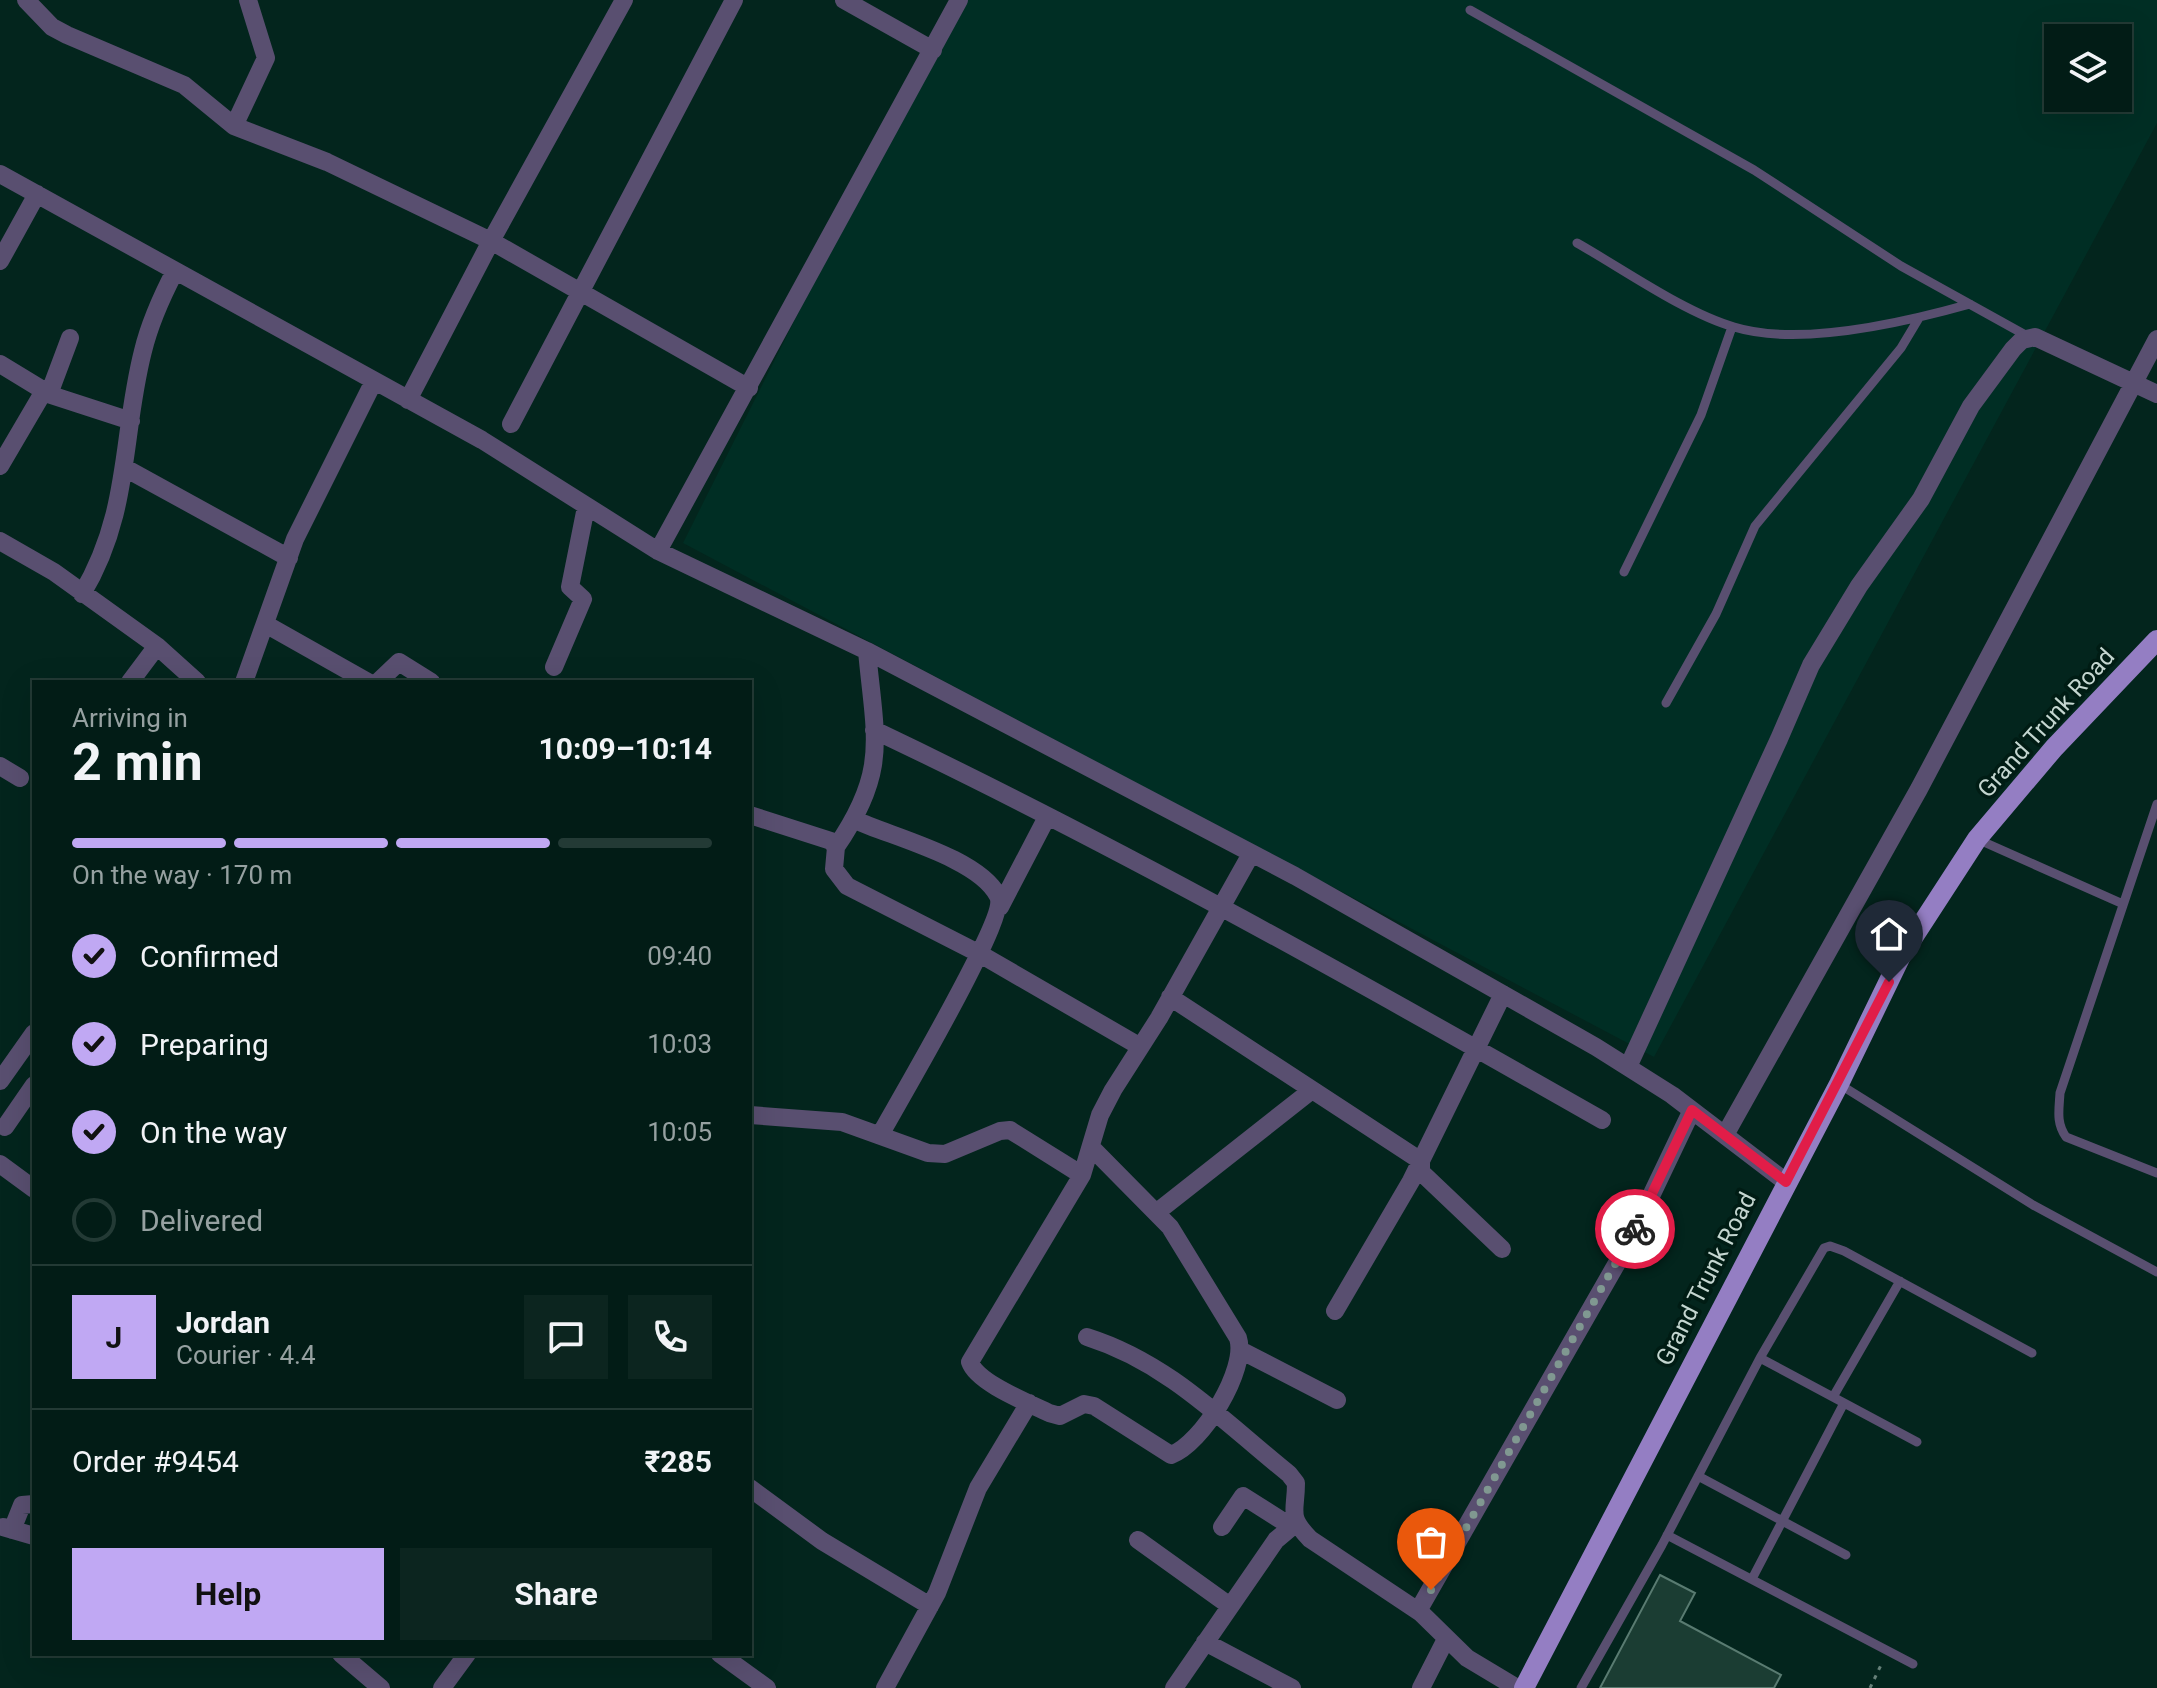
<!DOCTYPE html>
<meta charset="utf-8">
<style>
:root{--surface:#021c16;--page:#0c251f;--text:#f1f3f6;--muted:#96a1a1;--line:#233a35;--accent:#c0a8f3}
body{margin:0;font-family:Roboto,sans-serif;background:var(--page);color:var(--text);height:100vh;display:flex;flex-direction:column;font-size:30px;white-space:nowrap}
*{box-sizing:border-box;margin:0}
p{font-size:26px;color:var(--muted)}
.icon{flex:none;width:44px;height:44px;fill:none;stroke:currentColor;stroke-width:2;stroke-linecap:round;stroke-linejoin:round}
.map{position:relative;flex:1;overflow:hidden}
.panel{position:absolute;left:32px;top:680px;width:720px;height:976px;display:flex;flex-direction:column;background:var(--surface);border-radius:0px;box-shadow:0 8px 32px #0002,0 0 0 2px var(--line)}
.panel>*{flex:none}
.tools{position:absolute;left:2044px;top:24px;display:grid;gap:16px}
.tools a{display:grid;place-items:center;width:88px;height:88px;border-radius:0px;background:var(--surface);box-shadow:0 8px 32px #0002,0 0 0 2px var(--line);font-size:40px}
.pin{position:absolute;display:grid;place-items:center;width:68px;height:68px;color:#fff;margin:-82px -34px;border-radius:50% 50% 50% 0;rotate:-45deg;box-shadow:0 0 8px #0007}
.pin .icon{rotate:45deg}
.courier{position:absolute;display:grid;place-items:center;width:80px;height:80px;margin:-40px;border:6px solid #e11d48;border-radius:50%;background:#fff;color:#222;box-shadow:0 2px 10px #0007}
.summary em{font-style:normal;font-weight:700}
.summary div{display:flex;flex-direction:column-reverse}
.summary{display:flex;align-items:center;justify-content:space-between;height:136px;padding:0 40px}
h1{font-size:52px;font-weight:700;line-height:60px}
.bar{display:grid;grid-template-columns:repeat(4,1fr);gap:12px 8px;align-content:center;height:96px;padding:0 40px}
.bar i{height:10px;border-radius:6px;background:var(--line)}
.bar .active{background:var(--accent)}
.bar p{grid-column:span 4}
.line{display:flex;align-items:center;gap:20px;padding:0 40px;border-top:2px solid var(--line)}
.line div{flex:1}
.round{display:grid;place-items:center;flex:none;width:84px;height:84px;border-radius:0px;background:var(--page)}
ol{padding:0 40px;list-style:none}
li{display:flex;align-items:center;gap:24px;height:88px}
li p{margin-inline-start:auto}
li .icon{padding:8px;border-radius:50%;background:var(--accent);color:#111;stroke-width:4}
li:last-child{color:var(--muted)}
li i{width:44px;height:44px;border:4px solid var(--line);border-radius:50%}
.cta{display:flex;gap:16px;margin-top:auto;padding:16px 40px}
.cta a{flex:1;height:92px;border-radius:0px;background:var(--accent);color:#111;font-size:32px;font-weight:700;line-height:92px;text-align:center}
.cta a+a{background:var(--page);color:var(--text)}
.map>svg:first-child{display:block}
</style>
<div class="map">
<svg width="2157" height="1688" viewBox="0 0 2157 1688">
<rect width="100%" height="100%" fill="#03251d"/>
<!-- built -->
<path fill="#002e24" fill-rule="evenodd" d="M955,0H2157V123L1654,1057L683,543ZM2058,38H2118V98H2058Z"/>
<!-- building -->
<path fill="#1b3d33" stroke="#597b71" stroke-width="2" d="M1660,1575L1695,1593L1680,1621L1781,1675L1774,1688H1600Z"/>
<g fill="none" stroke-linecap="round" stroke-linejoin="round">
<!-- path -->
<path stroke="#668079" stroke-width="3" stroke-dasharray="4 6" stroke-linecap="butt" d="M1870,1688L1882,1663"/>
<!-- lane -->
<path stroke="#594f70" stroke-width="9" d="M1470,10L1754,170L1901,266L2029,337
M1577,243C1623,269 1685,313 1734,327C1799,347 1906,322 1970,304
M1624,572L1701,415L1732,327
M1666,703L1716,614L1755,526L1901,348L1919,318
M2157,804L2060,1093C2059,1110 2056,1123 2066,1137L2157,1173
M1977,839L2123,904
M1839,1084L2033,1205L2157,1272
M1760,1358L1917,1442
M1833,1397L1900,1281
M1698,1476L1846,1555
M1667,1535L1913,1664
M1753,1577L1844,1403
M1581,1688L1662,1545L1760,1358L1824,1248L1830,1246L1844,1251L2032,1353"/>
<!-- street -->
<path stroke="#594f70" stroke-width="18" d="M26,0L52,27L67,35L184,85L234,126L327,162L491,241L749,388
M844,0L933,50
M234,126L266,58L248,0
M0,174L482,440L658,551L867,651L1295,876L1596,1047L1672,1095L1786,1182
M0,261L37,194
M0,364L51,395L131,421
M49,394L70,338
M408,400L491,241L624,0
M511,424L734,0
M0,466L44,391
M125,468L289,558
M0,541L54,572L157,646L197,682
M658,551L959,0
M82,594C131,512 121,437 143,351C150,322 162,296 175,271
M267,625L368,682
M554,667L583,599L570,587L586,507
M130,682L157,646
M244,682L295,539L374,381
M378,682L399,662L431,682
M874,730C1122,848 1363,984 1602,1120
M0,766L20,778
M750,815L831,841L836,847L834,869L847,886L980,954L1139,1046
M855,820C892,837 979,858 998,896C1008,917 897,1104 880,1135
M836,847C889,770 875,738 867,651
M1000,907L1047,817
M1170,997L1421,1161V1172L1502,1249
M1628,1067L1779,739L1811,665L1859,586L1921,499L1971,406L2013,349L2022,340L2035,337L2157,394
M0,1081L34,1033
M750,1115L842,1122L928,1153L945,1154L1000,1131L1010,1130L1082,1175
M5,1127L34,1085
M1725,1135L1919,789L2157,339
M1092,1148L1170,1227L1238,1338C1248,1369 1202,1444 1171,1455L1094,1406L1084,1404L1060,1416L1049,1413C1029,1403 977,1383 970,1362L1082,1175L1100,1115L1113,1090L1159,1018L1251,854
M0,1164L34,1189
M1157,1212L1312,1090
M1335,1311L1411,1181L1503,994
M1087,1337C1169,1363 1223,1421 1289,1474L1296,1483C1296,1513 1287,1515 1310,1539L1421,1613L1467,1658L1517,1688
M1242,1351L1337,1400
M750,1488L822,1541L930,1606
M3,1527L34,1536
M1222,1527L1243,1496L1284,1522L1294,1517
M12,1530L22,1505L34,1504
M1138,1540L1230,1606
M1418,1611L1629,1242L1692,1110
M1205,1642L1292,1688
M341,1654L381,1688
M720,1654L767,1688
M442,1688L467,1654
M885,1688L937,1593L978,1488L1029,1403
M1174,1688L1276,1540L1295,1524
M1421,1688L1446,1639"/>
<!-- primary -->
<path stroke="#947ec3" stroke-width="20" d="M1524,1688L1839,1084L1901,956L1977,839L2054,748L2157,640"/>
</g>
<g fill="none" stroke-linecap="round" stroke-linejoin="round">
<!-- done -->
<path stroke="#809891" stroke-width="8" stroke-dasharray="0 14.4" d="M1431,1590L1635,1229"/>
<!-- route -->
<path stroke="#e11d48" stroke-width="10" d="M1635,1229L1692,1110L1786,1182L1889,982"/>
</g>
<g text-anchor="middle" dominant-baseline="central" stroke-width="7" stroke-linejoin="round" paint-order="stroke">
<!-- street labels -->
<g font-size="24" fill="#c4d6d0" stroke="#001c14">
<text transform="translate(2046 723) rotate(-48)">Grand Trunk Road</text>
<text transform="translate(1706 1279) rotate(-63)">Grand Trunk Road</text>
</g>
</g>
</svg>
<div class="tools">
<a><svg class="icon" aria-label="layers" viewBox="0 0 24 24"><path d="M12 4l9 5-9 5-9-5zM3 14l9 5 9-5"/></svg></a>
</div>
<div class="pin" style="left:1431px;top:1590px;background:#ea580c"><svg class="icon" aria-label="bag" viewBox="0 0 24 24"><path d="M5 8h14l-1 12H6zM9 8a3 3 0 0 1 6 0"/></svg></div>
<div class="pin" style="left:1889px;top:982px;background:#1f2937"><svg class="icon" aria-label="home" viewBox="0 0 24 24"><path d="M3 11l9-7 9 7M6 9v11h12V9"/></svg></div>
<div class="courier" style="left:1635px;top:1229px"><svg class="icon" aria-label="bike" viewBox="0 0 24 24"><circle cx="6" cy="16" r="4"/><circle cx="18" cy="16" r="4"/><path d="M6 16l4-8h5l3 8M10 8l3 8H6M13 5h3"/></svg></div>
<section class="panel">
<div class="summary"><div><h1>2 min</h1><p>Arriving in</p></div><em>10:09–10:14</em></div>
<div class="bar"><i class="active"></i><i class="active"></i><i class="active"></i><i></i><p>On the way · 170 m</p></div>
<ol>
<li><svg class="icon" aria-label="check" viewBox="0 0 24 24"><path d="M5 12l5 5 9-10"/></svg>Confirmed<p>09:40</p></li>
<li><svg class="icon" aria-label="check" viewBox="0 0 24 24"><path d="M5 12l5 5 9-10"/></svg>Preparing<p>10:03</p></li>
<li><svg class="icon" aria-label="check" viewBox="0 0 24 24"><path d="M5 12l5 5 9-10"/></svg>On the way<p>10:05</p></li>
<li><i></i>Delivered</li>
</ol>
<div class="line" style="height:144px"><b class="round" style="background:var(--accent);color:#111">J</b><div><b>Jordan</b><p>Courier · 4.4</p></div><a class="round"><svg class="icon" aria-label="chat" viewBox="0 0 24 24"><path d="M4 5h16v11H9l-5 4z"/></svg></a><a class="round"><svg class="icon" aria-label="phone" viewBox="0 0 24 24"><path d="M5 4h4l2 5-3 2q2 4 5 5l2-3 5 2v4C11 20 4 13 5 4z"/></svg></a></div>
<div class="line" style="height:104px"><div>Order #9454</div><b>₹285</b></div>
<div class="cta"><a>Help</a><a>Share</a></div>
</section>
</div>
